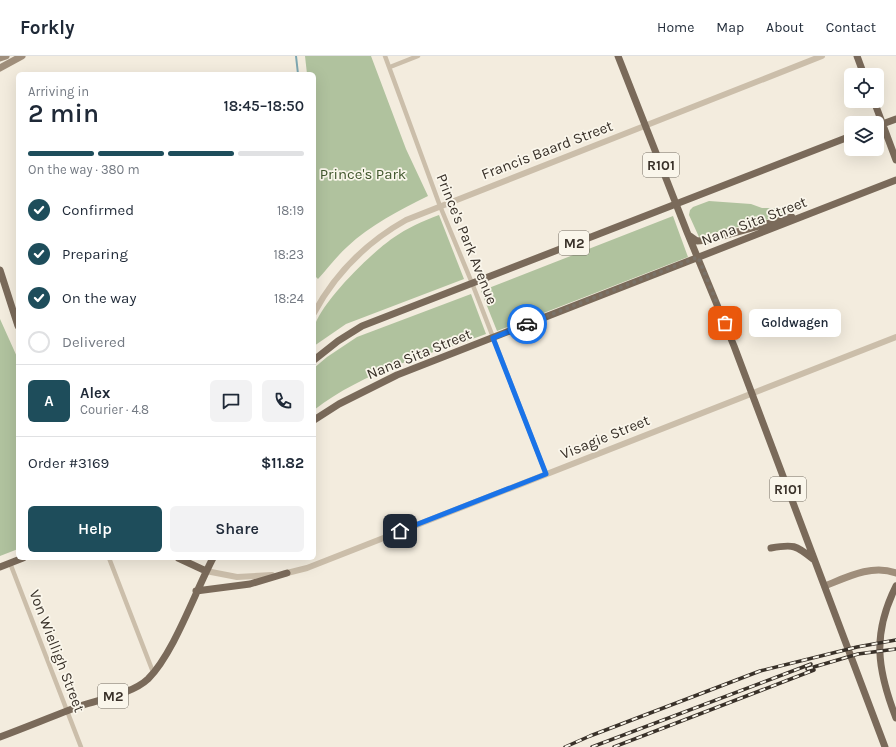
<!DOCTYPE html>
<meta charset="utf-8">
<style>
:root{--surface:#fff;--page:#f2f2f3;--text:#1f2937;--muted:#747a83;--line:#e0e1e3;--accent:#1e4d5b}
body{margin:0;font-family:Karla,sans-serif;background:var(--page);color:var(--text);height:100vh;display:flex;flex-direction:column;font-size:15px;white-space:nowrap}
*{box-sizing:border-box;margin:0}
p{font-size:13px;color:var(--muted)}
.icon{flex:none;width:22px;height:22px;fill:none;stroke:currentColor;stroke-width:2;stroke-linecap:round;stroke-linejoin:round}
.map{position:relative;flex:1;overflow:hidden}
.details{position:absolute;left:16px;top:16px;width:300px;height:488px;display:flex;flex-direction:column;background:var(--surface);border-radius:6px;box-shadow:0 4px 16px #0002}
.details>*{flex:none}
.controls{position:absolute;left:844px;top:12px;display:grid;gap:8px}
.controls a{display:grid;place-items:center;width:40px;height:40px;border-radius:6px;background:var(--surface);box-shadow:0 4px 16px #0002;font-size:20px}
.pin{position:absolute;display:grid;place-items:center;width:34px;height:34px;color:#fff;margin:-17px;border-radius:8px;box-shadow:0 2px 6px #0006}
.courier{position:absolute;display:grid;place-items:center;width:40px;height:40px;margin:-20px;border:3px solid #1a73e8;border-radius:50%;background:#fff;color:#222;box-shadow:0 1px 5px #0007}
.bubble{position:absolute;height:28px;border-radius:6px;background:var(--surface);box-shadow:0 4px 16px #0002;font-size:13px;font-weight:600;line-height:28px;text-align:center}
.overview em{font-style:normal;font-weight:600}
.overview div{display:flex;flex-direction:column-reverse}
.overview{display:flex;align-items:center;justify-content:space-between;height:68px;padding:0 12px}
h1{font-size:26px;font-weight:600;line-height:30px}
.bar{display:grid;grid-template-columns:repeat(4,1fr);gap:6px 4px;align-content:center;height:48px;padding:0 12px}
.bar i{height:5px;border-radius:3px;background:var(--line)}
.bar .active{background:var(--accent)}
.bar p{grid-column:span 4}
.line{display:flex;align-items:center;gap:10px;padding:0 12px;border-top:1px solid var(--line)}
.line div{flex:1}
.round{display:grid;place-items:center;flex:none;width:42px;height:42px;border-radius:6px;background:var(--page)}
ol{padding:0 12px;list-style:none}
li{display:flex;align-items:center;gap:12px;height:44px}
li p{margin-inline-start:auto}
li .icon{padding:4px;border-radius:50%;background:var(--accent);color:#fff;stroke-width:4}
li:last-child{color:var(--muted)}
li i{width:22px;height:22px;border:2px solid var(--line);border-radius:50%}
.primary-button{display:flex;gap:8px;margin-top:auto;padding:8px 12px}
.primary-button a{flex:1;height:46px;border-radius:6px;background:var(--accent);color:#fff;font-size:16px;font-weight:600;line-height:46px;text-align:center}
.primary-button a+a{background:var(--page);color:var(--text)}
header{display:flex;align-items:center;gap:24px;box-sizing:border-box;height:56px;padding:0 20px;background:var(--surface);border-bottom:1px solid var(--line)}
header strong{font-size:19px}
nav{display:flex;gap:22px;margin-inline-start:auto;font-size:14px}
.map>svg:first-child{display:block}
</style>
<header>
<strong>Forkly</strong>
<nav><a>Home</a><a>Map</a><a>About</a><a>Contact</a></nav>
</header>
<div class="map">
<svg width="896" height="691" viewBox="0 0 896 691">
<rect width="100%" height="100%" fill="#f3ecde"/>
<!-- green -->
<path fill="#b0c29e" d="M305,0H371L406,93L428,140C400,154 370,169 347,191C337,200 328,212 318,223L314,219V18H307Z
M709,145L751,148L762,152H783L785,159L699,181L689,159L690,154L693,151Z
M439,159L464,223L346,268L314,290C314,285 313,277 314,272C320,247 371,197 393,182C407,172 423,165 439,159Z
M673,160L688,201L497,275L481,235Z
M471,238L486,278C428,299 364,315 314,354V312L327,301L357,281Z
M0,263L18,303V493L0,500Z"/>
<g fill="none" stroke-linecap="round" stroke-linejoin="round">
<!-- stream -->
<path stroke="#7da6b0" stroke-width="2" d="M296,0L298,18"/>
<!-- minor -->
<path stroke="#cbbeaa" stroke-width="4.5" d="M385,0L440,150L472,227L546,418
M390,11L418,0
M109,502L153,616
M10,507L81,691"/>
<!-- tertiary -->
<path stroke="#cbbeaa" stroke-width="6" d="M314,257C335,218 367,186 406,164L822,0
M206,515L237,521L272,519
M283,518L307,512L896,281"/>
<!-- secondary -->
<path stroke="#9f8e7b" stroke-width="7" d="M0,2L6,0
M0,12L22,0
M825,530C847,521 872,508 896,517"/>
<!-- primary -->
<path stroke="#7a6a5a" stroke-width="7" d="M618,0L687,176L734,290L885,691
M857,0L864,19
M874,45L896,104
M877,70L896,63
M690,180L697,185L708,184L792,161
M0,214L18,270
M314,304L338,285L362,270L851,80
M314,364L339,348L397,319L896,124
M771,492C793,488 796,489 813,503
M178,502L206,515
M0,511L23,502
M896,530C872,578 877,613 896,662
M196,535L250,528L287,517
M0,681C27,671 53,660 80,650C100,643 132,638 148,623C174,597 195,536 213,502"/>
<!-- rail casing -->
<g stroke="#393129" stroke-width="3.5">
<path id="rail" d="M807,613L858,598L896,593
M565,691L590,680L760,615L857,591L896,584
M592,691L811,608
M614,691L814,614"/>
</g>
<!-- rail -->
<use href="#rail" stroke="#faf6eb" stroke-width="2" stroke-dasharray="6" stroke-linecap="butt"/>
</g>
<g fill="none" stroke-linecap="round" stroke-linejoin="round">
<!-- done -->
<path stroke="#7a7268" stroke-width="4" stroke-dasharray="0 7.2" d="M527,268L698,201L725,267"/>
<!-- route -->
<path stroke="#1a73e8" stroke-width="5" d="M400,475L546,418L493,282L527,268"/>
</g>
<g text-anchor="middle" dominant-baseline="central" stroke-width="3.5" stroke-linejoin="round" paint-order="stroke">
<!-- shield labels -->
<g fill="#faf6eb" stroke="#736c63" stroke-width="1">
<rect x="643" y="97" width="36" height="24" rx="3"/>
<rect x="559" y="175" width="30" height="24" rx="3"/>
<rect x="770" y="421" width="36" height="24" rx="3"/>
<rect x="98" y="628" width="30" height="24" rx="3"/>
</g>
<g font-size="14" font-weight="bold" fill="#393129">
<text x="661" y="109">R101</text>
<text x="574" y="187">M2</text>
<text x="788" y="433">R101</text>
<text x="113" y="640">M2</text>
</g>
<!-- street labels -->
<g font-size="15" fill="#393129" stroke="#faf6eb">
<text transform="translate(547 94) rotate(-21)">Francis Baard Street</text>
<text transform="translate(754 165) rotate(-21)">Nana Sita Street</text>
<text transform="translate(467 183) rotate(68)">Prince's Park Avenue</text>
<text transform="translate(419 298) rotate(-22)">Nana Sita Street</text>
<text transform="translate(605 381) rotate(-22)">Visagie Street</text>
<text transform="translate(57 595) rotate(69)">Von Wielligh Street</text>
</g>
<!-- park labels -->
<g font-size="15" fill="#41572d" stroke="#faf6eb">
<text x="363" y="118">Prince's Park</text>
</g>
</g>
</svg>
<div class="controls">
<a><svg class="icon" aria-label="locate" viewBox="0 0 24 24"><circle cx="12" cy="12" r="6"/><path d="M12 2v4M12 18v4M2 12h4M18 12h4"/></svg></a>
<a><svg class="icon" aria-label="layers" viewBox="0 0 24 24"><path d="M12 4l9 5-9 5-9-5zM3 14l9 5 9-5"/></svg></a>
</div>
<div class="pin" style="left:725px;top:267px;background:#ea580c"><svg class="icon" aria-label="bag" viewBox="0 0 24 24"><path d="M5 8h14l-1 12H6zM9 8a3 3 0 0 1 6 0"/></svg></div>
<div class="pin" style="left:400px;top:475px;background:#1f2937"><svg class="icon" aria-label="home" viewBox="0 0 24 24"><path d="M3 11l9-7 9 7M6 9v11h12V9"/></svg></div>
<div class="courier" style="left:527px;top:268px"><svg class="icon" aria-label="car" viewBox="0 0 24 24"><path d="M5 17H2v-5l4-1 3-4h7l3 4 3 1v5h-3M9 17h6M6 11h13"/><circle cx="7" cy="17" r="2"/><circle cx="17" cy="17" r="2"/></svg></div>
<div class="bubble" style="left:749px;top:253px;width:92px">Goldwagen</div>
<section class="details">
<div class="overview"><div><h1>2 min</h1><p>Arriving in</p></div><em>18:45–18:50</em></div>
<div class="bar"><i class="active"></i><i class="active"></i><i class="active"></i><i></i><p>On the way · 380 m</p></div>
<ol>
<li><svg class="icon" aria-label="check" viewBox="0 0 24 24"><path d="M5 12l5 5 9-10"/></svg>Confirmed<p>18:19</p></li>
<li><svg class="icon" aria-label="check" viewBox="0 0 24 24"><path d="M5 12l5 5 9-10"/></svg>Preparing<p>18:23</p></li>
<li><svg class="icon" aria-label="check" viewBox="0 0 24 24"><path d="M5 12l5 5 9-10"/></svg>On the way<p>18:24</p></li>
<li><i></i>Delivered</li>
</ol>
<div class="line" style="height:72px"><b class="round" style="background:var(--accent);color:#fff">A</b><div><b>Alex</b><p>Courier · 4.8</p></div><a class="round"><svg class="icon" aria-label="chat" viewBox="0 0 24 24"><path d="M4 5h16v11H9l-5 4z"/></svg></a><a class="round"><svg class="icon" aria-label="phone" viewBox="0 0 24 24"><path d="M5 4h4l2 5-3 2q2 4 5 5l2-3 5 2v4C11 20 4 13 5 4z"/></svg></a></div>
<div class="line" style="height:52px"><div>Order #3169</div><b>$11.82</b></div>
<div class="primary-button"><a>Help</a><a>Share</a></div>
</section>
</div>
